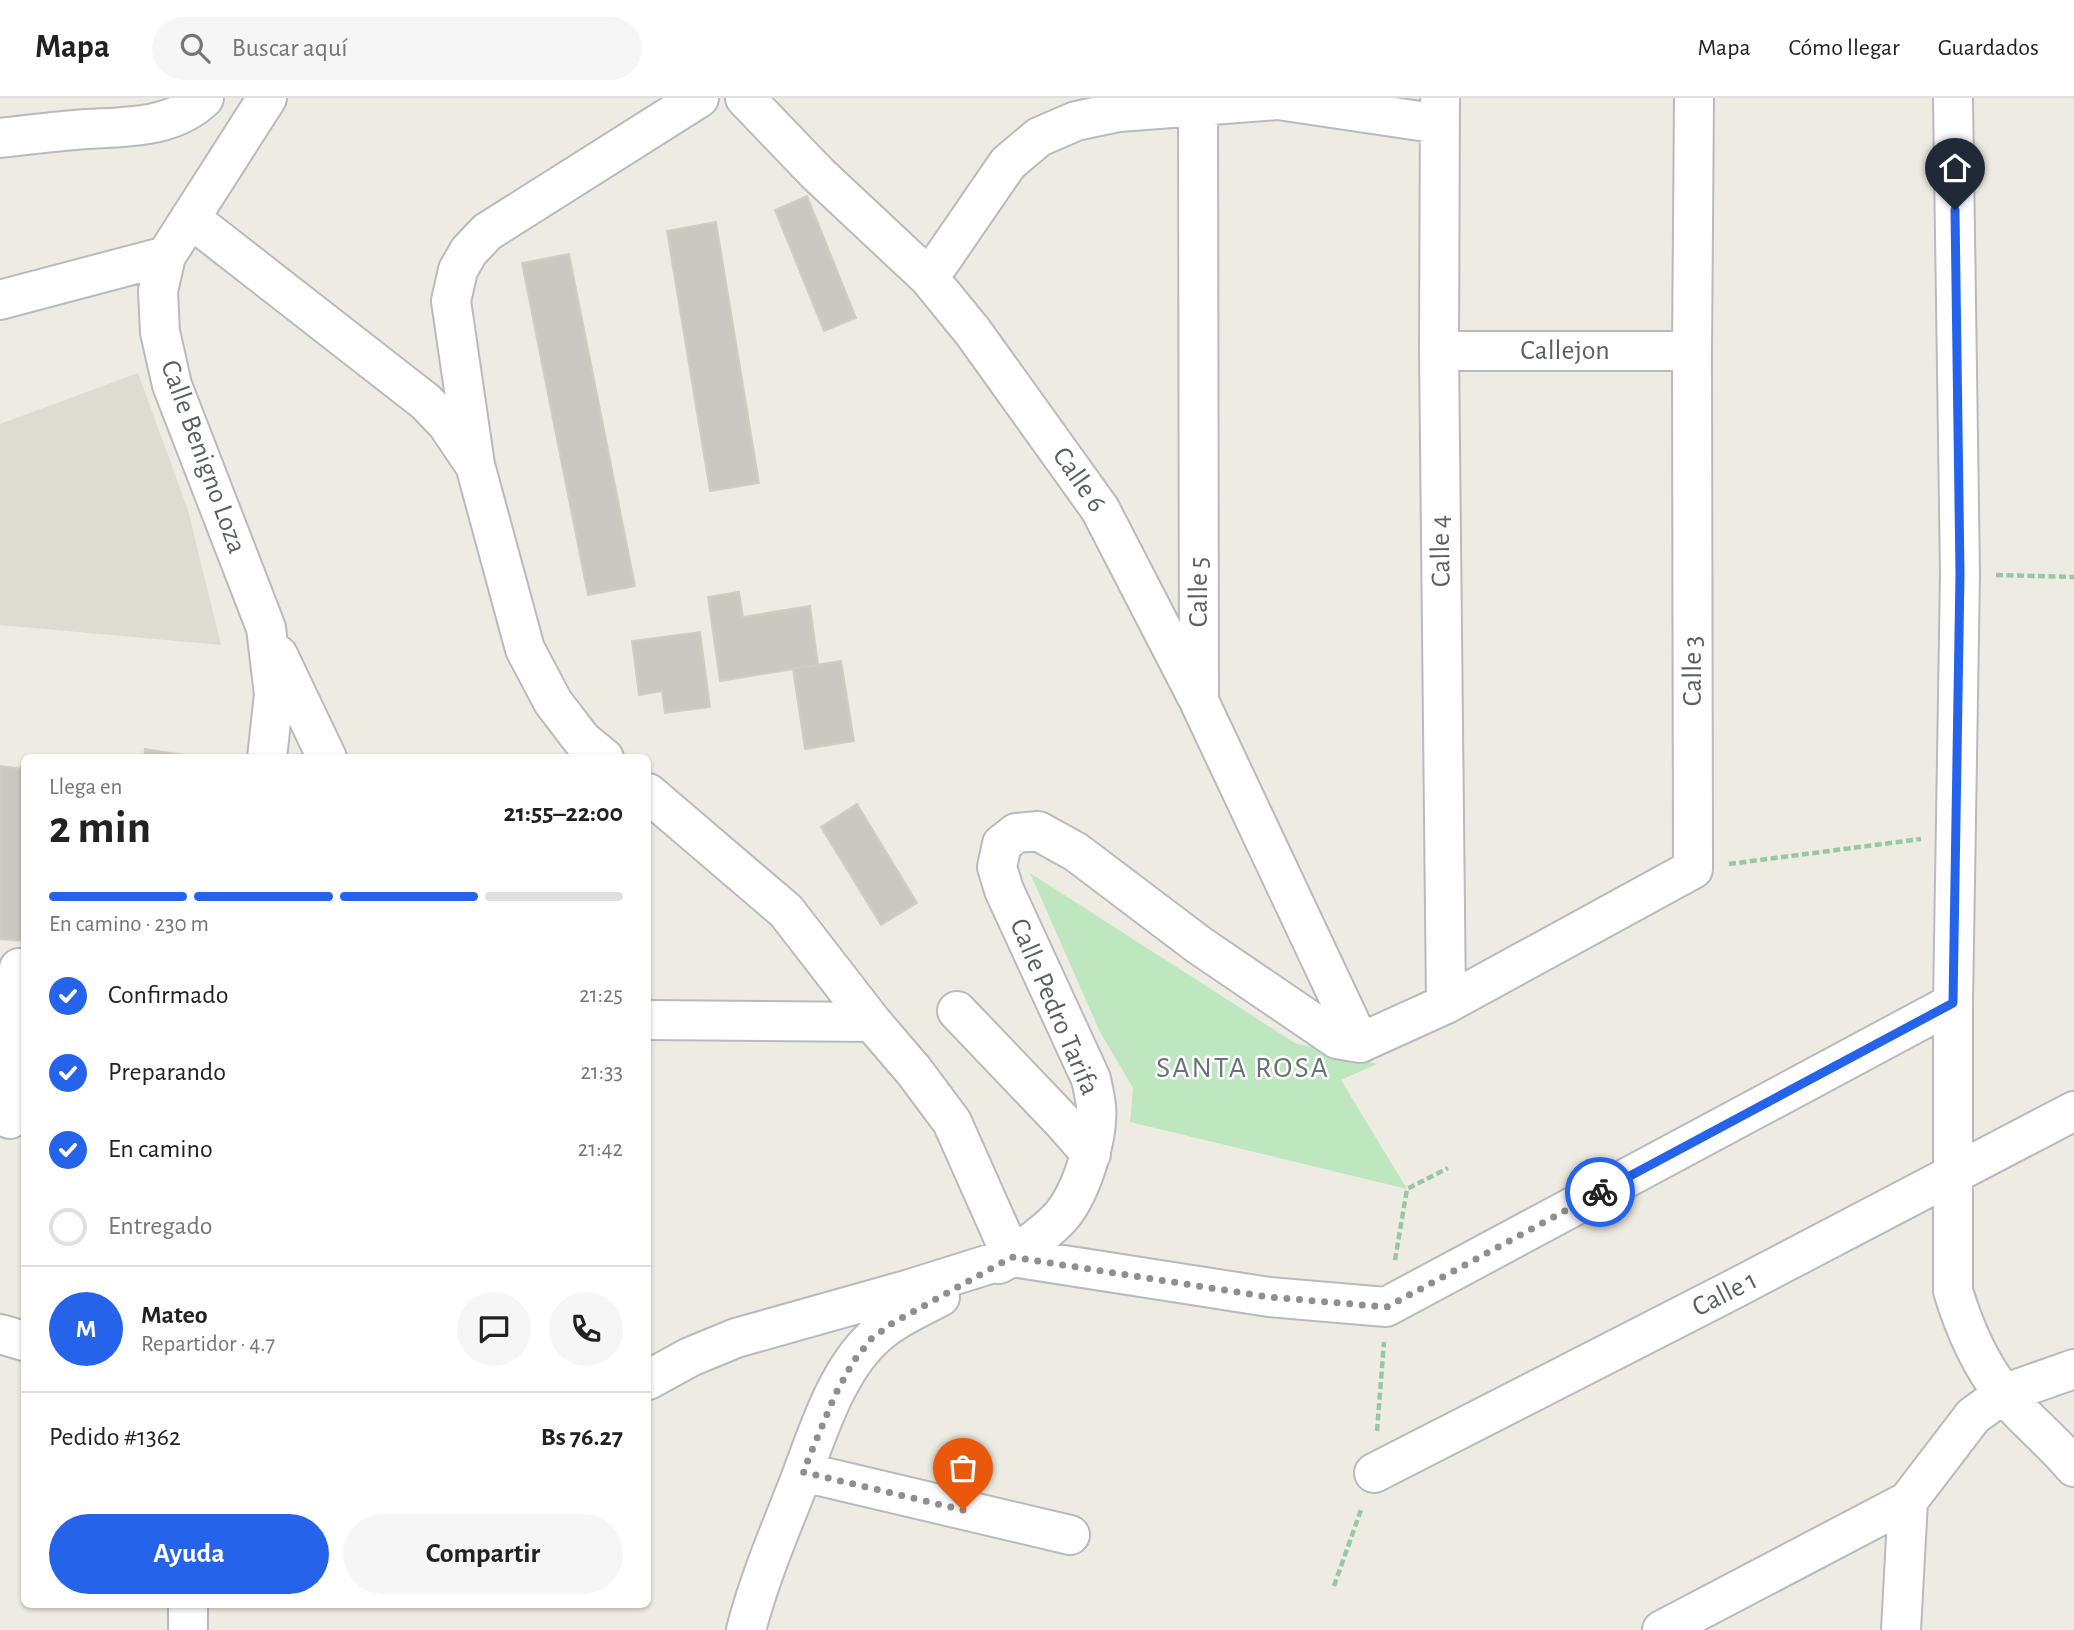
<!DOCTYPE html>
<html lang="es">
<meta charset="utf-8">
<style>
:root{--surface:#fff;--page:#f6f6f6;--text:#222;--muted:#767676;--line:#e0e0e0;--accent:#2563eb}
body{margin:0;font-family:"Alegreya Sans",sans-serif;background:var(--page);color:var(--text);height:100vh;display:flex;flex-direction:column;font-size:26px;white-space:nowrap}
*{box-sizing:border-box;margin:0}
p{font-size:23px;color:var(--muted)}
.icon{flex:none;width:38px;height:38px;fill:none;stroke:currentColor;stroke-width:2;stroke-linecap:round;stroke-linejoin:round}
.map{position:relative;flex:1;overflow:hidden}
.panel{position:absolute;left:21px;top:656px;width:630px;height:854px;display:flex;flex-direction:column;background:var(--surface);border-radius:10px;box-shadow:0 2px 5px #0004}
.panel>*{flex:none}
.pin{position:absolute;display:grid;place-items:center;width:60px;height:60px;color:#fff;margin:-72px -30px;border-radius:50% 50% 50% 0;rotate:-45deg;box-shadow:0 0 7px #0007}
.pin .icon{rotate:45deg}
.courier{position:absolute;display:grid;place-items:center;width:70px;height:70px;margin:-35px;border:5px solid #2563eb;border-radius:50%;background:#fff;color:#222;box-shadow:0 2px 9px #0007}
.head em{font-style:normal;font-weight:600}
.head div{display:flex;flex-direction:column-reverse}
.head{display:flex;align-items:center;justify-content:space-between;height:119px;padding:0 28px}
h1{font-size:46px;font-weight:600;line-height:52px}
.bar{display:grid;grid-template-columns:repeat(4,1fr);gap:10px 7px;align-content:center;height:84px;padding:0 28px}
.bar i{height:9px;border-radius:5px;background:var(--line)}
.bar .selected{background:var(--accent)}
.bar p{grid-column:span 4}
.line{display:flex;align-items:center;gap:18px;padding:0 28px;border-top:2px solid var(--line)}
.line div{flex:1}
.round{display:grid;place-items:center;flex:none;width:74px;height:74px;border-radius:37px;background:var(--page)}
ol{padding:0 28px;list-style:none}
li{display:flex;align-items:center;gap:21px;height:77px}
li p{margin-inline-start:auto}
li .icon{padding:7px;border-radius:50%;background:var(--accent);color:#fff;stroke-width:4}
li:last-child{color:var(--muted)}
li i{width:38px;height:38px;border:4px solid var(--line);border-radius:50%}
.action{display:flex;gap:14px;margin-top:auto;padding:14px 28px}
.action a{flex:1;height:80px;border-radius:42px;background:var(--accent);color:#fff;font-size:28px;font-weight:600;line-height:80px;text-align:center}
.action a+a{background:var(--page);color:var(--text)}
header{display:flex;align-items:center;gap:42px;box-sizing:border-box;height:98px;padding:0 35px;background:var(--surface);border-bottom:2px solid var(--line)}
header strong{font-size:33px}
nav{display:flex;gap:38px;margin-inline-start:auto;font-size:24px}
.search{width:490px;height:63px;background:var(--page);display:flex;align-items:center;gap:18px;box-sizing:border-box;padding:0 24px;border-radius:38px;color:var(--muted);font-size:26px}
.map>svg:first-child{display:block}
</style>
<header>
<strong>Mapa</strong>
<div class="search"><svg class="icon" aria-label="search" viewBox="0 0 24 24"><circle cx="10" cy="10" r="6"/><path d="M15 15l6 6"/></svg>Buscar aquí</div>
<nav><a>Mapa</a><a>Cómo llegar</a><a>Guardados</a></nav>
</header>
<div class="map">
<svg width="2074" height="1532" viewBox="0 0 2074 1532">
<rect width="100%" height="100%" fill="#eeece2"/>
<!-- education -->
<path fill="#dedbd1" d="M138,275L188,412L221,547L0,527V326Z"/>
<!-- green -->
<path fill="#bee7bf" d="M1030,775L1295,945L1377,966L1341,982L1407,1091L1130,1024L1133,990L1100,934Z"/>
<!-- building -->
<path fill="#cbc8c2" stroke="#d3cdc1" stroke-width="2" d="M807,98L856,220L824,233L775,112Z
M716,124L759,385L710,393L667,133Z
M569,156L635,488L588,497L522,165Z
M739,494L743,519L810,508L818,567L720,583L708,499Z
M700,534L710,609L665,615L662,593L639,597L632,543Z
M841,563L854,643L805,651L793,571Z
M145,651L202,660H144Z
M0,668L24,671V843L0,841Z
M857,706L917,805L881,827L821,729Z"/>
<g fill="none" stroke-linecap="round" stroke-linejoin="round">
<!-- minor casing -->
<g stroke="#b8babf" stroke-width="42">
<path id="minor" d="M745,0L818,76L929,180L973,234L1100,411L1196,597
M1440,0L1439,253L1446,906
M1198,7L1199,603L1360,945
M0,40C25,37 50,34 75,32C119,28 170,33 204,0
M190,120L426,304L447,326L472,363
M929,180L1008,65L1039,39L1076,23L1119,14L1278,2L1440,26
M0,202L166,158
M1439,253H1692
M278,557L327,660
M267,660L274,596L266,530L172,287L160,234L158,193L166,158L267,0
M604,660L582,642L553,604L525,551L475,367L451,203L458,172L469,153L487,134L699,0
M648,695L786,813L872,924L914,973L952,1024L1012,1159
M1953,905V1193C1964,1229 1979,1265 2003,1295C2024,1321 2052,1342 2074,1369
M957,913L1063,1024L1091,1056
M648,922L872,924
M1360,945L1446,906L1693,771L1692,253L1694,0
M10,1021L19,870
M999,1166C1016,1157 1051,1131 1063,1116C1082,1092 1099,1038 1096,1008C1095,999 1093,990 1091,981L1004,792L997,769L1002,746L1016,735L1038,733L1076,754L1199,847L1337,941L1360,945
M0,1236L24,1243
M648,1282L690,1259L736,1240L910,1191L1012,1159L1269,1199L1386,1209L1953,905L1960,476L1953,0
M803,1374L1070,1437
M1374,1375L1730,1193L2074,1013
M188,1532V1507
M746,1532C759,1482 779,1435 798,1387C816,1340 835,1276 872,1241C891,1222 917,1211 940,1199
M1662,1532L1908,1403L1973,1318L2003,1296L2074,1271
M1901,1532L1908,1403"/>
</g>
<!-- path -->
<path stroke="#97c8a5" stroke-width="4.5" stroke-dasharray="7 3.5" stroke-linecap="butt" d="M1996,477L2074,479
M1729,766L1921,741
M1395,1162L1407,1091L1448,1070
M1377,1333L1384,1244
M1334,1488L1362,1409"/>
<!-- minor -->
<use href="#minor" stroke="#fff" stroke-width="38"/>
</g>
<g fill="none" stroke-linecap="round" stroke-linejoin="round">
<!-- done -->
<path stroke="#8e9090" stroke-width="7" stroke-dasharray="0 12.6" d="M963,1412L803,1374L835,1297L853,1264L871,1241L891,1226L1012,1159L1269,1199L1387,1209L1600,1094"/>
<!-- route -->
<path stroke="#2563eb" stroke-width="9" d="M1600,1094L1953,905L1960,476L1955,112"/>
</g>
<g text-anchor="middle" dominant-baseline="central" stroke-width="5" stroke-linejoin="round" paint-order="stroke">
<!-- street labels -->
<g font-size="28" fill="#5b5f64" stroke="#fff">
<text x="1565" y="253">Callejon</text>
<text transform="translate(203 359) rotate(70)">Calle Benigno Loza</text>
<text transform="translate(1079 382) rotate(55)">Calle 6</text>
<text transform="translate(1441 453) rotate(-91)">Calle 4</text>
<text transform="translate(1199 494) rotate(-90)">Calle 5</text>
<text transform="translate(1693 573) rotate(-90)">Calle 3</text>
<text transform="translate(1054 909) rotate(67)">Calle Pedro Tarifa</text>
<text transform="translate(1725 1196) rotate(-27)">Calle 1</text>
</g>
<!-- neighbourhood labels -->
<g font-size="30" letter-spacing="2" fill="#6c7176" stroke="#fff">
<text x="1243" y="970">SANTA ROSA</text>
</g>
</g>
</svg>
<div class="pin" style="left:963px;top:1412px;background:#ea580c"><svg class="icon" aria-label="bag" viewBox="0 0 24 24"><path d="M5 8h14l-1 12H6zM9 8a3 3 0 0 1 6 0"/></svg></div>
<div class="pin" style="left:1955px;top:112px;background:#1f2937"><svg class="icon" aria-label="home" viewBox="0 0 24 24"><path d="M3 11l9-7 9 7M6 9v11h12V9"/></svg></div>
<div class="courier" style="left:1600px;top:1094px"><svg class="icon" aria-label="bike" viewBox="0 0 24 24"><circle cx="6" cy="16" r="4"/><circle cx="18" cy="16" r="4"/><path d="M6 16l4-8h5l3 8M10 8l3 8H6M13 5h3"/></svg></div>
<section class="panel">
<div class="head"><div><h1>2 min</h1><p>Llega en</p></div><em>21:55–22:00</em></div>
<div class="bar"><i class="selected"></i><i class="selected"></i><i class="selected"></i><i></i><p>En camino · 230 m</p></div>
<ol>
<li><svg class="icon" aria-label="check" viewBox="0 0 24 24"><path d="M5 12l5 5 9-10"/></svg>Confirmado<p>21:25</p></li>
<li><svg class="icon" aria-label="check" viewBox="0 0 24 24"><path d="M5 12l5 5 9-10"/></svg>Preparando<p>21:33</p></li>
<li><svg class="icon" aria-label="check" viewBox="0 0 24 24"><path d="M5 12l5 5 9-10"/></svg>En camino<p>21:42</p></li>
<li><i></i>Entregado</li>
</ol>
<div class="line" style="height:126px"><b class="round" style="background:var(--accent);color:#fff">M</b><div><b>Mateo</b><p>Repartidor · 4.7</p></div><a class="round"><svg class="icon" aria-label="chat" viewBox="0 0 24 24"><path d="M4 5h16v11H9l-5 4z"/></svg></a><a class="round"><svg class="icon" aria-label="phone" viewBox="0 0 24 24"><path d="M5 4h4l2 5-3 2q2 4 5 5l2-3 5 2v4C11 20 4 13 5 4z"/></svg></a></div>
<div class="line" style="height:91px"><div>Pedido #1362</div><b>Bs 76.27</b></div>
<div class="action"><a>Ayuda</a><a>Compartir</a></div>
</section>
</div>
